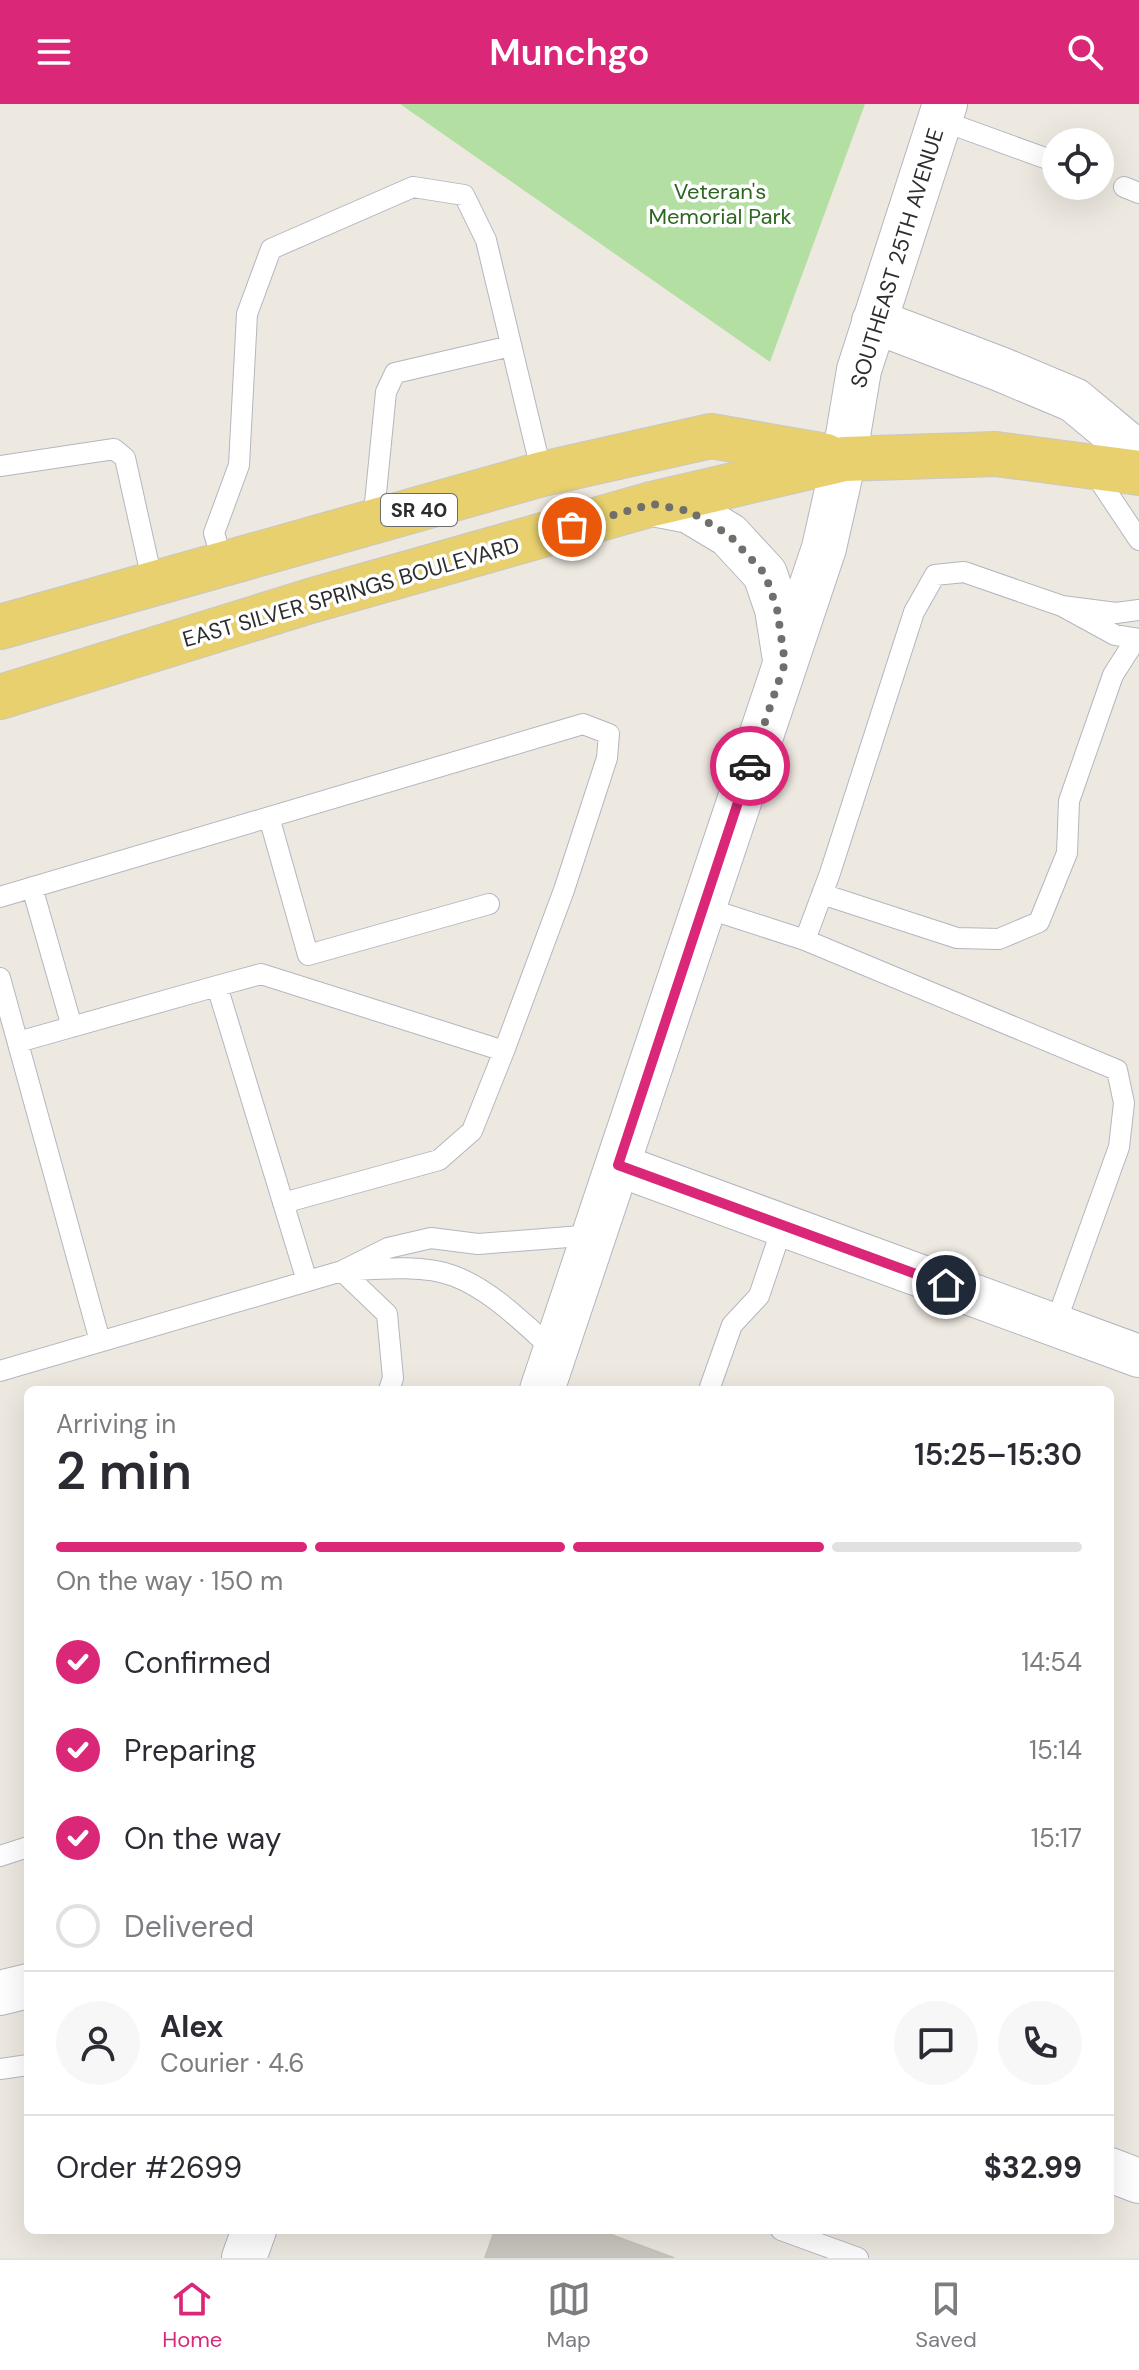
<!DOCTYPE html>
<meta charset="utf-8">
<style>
:root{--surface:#fff;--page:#f7f7f7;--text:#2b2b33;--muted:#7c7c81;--line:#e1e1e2;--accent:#db2777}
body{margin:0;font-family:"DM Sans",sans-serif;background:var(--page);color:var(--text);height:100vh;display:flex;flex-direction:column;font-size:30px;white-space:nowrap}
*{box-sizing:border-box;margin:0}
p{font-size:26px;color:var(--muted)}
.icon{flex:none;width:44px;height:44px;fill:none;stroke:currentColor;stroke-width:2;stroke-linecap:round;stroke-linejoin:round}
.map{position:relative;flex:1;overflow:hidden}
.side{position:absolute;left:24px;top:1282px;width:1090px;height:848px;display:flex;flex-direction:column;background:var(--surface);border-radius:12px;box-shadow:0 8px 32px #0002}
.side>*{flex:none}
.tools{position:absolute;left:1042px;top:24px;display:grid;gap:16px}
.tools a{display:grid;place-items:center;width:72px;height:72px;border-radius:50%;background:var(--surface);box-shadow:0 8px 32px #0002;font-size:40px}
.pin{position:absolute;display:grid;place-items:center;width:68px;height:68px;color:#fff;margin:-34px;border:4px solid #fff;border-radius:50%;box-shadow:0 2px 8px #0007}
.courier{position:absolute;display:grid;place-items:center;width:80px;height:80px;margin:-40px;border:6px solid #db2777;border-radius:50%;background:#fff;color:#222;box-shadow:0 2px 10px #0007}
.head em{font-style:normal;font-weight:600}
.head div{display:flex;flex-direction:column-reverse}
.head{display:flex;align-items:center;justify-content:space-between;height:136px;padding:0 32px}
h1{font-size:52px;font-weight:600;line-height:60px}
.bar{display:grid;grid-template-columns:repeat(4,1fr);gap:12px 8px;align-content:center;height:96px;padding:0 32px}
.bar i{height:10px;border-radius:6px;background:var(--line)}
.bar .current{background:var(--accent)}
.bar p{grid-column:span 4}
.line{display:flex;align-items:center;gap:20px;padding:0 32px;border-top:2px solid var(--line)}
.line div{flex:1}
.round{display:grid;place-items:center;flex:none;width:84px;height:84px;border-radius:42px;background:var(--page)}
ol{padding:0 32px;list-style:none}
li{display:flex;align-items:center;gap:24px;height:88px}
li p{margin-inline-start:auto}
li .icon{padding:8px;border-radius:50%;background:var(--accent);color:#fff;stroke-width:4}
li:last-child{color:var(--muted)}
li i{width:44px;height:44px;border:4px solid var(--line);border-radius:50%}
header{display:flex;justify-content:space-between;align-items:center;height:104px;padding:0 32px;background:var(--accent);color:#fff;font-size:36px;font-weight:600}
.menu{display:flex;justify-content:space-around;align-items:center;height:112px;border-top:2px solid var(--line);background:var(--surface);font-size:22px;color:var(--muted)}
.menu a{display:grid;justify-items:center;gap:4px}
.menu .current{color:var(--accent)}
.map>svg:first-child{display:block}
</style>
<header><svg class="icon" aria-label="menu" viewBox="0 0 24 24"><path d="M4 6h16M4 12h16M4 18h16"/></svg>Munchgo<svg class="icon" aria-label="search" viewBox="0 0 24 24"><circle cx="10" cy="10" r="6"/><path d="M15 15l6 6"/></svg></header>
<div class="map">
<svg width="1139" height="2154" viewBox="0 0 1139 2154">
<rect width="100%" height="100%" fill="#ede9e1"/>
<!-- green -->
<path fill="#b4dfa3" d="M400,0H865L770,258Z"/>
<!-- building -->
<path fill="#c9c7bf" stroke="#c9c5bb" stroke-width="2" d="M495,2126H598L674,2154H485Z"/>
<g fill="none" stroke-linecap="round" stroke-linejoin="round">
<!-- service casing -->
<g stroke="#b4b6bf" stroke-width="22">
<path id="service" d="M940,16L1056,58
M1124,83L1139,89
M0,362L114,345L125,354L153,480
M1091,364L1139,436
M373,419L386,288L395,269L511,242
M223,459L214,429L239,361L247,210L271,145L413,83L464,91L486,136L542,370
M1139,506L1116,509L1062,502L1115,531L1139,535
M269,713L308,851L489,800
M32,783L72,923
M822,790L957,834L999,835L1039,818L1067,749L1069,697L1113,571L1136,535
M0,793L583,620L609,630L607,654L564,786L504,947
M703,803L805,836L830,769L914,508L935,471L964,468L1062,502
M805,836L1117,966L1124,999L1119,1043L1055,1221
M0,874L100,1237
M217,882L261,870L504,947L472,1027L439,1056L283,1099
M18,938L217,882L307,1177
M555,1247C525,1221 493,1187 454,1172C423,1160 376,1165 342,1167L388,1144L431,1134L478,1140L594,1131
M0,1267L342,1167L387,1210L393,1274L389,1286
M710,1283L732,1221L759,1192L783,1121
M0,1752L28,1743
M0,1965L28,1961
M781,2126L858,2154"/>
</g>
<!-- minor casing -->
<g stroke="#b4b6bf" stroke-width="44">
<path id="minor" d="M618,1061L1139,1252"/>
</g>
<!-- tertiary casing -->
<g stroke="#b4b6bf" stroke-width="46">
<path id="tertiary" d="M0,1889L28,1882
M1110,2066L1139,2077"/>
</g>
<!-- secondary casing -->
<g stroke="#b4b6bf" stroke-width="46">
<path id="secondary" d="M874,217L1000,265L1074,296L1139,350
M652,400L689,407L729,431L765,470L777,505L785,556
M542,1286L824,444L844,355L859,266L945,0
M244,2154L254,2126"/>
</g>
<!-- primary casing -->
<g stroke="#c8c8c8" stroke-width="46">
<path id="primary" d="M0,523L542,370L711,332L826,352
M0,593L310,497L652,400L844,355L996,350L1139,369"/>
</g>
<!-- service -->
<use href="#service" stroke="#fff" stroke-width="20"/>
<!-- minor -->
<use href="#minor" stroke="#fff" stroke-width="42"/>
<!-- tertiary -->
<use href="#tertiary" stroke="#fff" stroke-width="44"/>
<!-- secondary -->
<use href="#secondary" stroke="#fff" stroke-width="44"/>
<!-- primary -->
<use href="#primary" stroke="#e7d06d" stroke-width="44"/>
</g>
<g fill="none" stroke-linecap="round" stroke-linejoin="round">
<!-- done -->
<path stroke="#706f6c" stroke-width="8" stroke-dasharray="0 14.4" d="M572,423L652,400L689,407L729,431L765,470L777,505L785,559L750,662"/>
<!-- route -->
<path stroke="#db2777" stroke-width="10" d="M750,662L618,1061L946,1181"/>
</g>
<g text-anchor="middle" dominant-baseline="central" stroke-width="7" stroke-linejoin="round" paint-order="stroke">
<!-- shield labels -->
<rect fill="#fff" stroke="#6c6c6c" stroke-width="2" x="381" y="390" width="76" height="32" rx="6"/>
<g font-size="20" font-weight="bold" fill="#2d2d2d">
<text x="419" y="406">SR 40</text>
</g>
<!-- park labels -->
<g font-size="22" fill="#2c6721" stroke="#fff">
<text x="720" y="87">Veteran's<tspan x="720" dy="25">Memorial Park</tspan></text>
</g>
<!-- street labels -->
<g font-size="22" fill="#2d2d2d" stroke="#fff">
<text transform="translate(897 154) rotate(-73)">SOUTHEAST 25TH AVENUE</text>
<text transform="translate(351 488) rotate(-16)">EAST SILVER SPRINGS BOULEVARD</text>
</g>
</g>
</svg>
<div class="tools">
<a><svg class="icon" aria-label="locate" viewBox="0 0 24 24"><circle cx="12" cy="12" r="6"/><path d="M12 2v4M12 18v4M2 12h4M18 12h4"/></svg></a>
</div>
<div class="pin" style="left:572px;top:423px;background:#ea580c"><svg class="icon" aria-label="bag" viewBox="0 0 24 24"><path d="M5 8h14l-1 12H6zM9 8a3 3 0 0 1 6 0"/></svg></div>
<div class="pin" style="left:946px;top:1181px;background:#1f2937"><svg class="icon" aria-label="home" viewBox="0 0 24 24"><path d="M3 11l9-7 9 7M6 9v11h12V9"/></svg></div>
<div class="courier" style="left:750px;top:662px"><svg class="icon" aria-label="car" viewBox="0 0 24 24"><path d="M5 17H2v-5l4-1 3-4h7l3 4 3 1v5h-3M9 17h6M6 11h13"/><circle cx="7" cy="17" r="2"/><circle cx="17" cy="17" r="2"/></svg></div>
<section class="side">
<div class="head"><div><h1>2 min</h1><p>Arriving in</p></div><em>15:25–15:30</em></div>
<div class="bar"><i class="current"></i><i class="current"></i><i class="current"></i><i></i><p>On the way · 150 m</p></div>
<ol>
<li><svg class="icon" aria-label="check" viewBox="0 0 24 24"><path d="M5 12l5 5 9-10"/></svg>Confirmed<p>14:54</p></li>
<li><svg class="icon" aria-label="check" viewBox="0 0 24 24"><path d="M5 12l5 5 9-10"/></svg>Preparing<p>15:14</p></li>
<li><svg class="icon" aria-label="check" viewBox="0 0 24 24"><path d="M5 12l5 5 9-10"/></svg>On the way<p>15:17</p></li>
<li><i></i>Delivered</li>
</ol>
<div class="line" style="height:144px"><a class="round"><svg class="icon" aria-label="person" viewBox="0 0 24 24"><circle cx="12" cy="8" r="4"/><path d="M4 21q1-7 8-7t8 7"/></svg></a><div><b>Alex</b><p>Courier · 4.6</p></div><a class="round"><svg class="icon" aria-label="chat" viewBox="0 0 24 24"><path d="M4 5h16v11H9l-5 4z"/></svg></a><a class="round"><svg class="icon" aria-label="phone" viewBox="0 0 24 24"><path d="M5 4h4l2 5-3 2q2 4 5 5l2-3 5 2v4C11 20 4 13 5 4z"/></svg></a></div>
<div class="line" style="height:104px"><div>Order #2699</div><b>$32.99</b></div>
</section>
</div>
<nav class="menu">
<a class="current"><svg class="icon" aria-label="home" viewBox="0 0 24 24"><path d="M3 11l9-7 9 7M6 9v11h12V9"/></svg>Home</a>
<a><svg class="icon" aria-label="map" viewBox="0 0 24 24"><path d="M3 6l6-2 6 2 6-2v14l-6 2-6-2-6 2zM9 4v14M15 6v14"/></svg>Map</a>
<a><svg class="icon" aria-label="saved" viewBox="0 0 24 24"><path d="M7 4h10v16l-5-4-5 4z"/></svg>Saved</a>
</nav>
